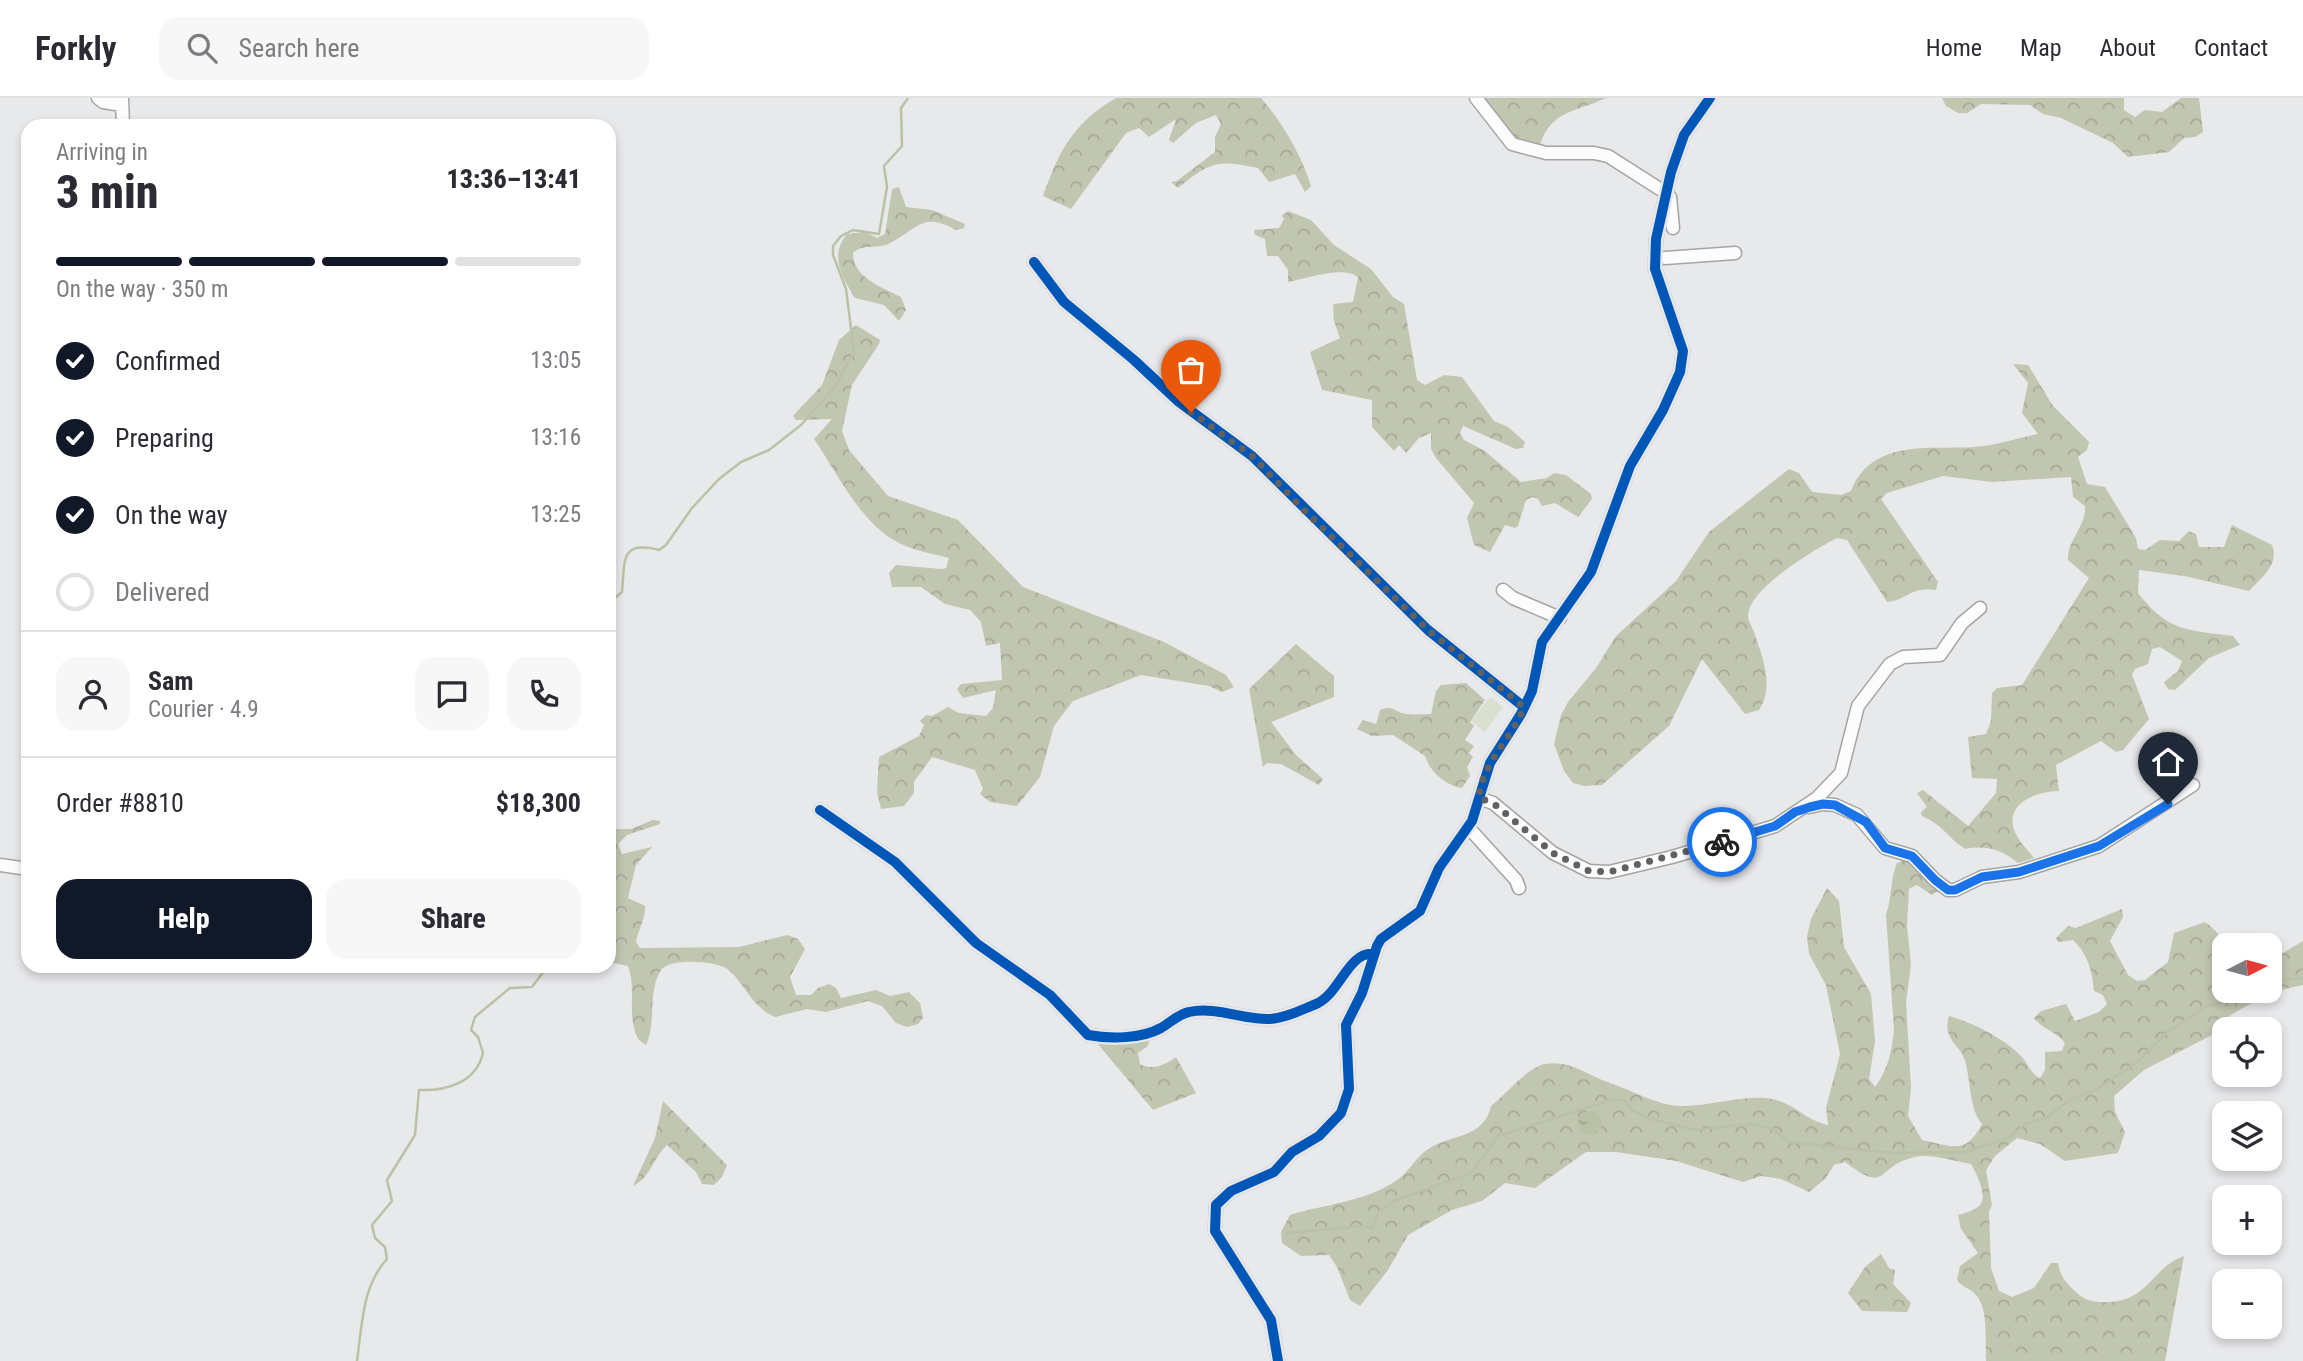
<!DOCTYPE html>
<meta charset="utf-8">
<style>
:root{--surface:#fff;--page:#f7f7f7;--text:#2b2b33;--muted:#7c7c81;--line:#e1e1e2;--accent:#111827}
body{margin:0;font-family:"Roboto Condensed",sans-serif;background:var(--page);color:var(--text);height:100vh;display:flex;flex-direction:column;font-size:26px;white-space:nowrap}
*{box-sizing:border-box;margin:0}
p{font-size:23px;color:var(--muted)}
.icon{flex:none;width:38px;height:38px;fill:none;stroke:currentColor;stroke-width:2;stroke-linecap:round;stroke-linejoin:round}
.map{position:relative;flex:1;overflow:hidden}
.panel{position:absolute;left:21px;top:21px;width:595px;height:854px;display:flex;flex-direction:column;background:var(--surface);border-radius:21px;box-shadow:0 4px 10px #0003}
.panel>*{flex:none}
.needle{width:46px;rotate:84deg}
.buttons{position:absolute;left:2212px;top:835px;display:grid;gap:14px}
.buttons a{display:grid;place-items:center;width:70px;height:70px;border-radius:14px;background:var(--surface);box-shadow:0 4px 10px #0003;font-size:35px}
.pin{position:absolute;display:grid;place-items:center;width:60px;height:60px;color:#fff;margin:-72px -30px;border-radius:50% 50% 50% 0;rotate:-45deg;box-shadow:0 0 7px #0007}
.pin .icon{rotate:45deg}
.courier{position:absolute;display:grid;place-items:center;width:70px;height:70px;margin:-35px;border:5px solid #1a73e8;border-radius:50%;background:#fff;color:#222;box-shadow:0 2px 9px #0007}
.overview em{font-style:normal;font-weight:800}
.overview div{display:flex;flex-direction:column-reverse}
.overview{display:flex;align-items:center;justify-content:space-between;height:119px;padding:0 35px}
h1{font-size:46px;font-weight:800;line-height:52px}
.bar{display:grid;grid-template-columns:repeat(4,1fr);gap:10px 7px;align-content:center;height:84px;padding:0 35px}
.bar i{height:9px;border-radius:5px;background:var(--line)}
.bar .selected{background:var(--accent)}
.bar p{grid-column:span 4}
.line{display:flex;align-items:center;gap:18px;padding:0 35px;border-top:2px solid var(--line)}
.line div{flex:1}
.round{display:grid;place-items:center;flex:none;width:74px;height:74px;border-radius:21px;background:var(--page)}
ol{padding:0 35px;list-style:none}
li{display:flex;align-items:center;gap:21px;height:77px}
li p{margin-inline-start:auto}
li .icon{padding:7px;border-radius:50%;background:var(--accent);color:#fff;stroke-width:4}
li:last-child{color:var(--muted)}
li i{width:38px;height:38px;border:4px solid var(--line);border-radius:50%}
.button{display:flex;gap:14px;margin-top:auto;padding:14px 35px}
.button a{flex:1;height:80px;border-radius:21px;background:var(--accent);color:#fff;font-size:28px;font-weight:800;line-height:80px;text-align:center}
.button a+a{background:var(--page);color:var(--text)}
header{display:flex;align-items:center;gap:42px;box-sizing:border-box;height:98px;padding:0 35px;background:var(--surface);border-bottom:2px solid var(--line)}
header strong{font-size:33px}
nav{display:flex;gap:38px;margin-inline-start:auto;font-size:24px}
.search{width:490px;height:63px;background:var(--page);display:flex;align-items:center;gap:18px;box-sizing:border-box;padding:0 24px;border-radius:21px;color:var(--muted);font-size:26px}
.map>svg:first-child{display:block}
</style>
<header>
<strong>Forkly</strong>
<div class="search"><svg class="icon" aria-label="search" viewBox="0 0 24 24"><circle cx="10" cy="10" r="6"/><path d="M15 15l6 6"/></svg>Search here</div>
<nav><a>Home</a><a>Map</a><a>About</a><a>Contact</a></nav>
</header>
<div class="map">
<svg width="2303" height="1263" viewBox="0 0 2303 1263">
<defs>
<pattern id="forest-crowns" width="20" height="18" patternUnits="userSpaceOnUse" patternTransform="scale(1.75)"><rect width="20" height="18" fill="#c1c6b1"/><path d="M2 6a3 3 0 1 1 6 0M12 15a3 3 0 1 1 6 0" fill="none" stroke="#a5a998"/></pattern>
<pattern id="water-ripples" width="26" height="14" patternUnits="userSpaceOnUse" patternTransform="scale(1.75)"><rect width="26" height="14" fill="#bac1a6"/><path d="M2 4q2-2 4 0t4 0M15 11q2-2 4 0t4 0" fill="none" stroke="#9fa58e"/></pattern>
</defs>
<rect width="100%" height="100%" fill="#e8e9eb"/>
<!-- forest -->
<path fill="url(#forest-crowns)" d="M1116,0H1261C1282,24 1302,58 1311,88L1305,94L1295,76L1269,84L1258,70C1217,61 1210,64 1178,90L1171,84L1177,83L1215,54V39L1221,26L1216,17L1196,25L1173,45L1169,42L1176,21L1149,39L1139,30L1126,35L1071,111L1043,98C1059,53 1073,25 1116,0Z
M1473,0H1606C1574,15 1547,12 1538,55L1510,49Z
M1942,0H2124V12L2135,19L2145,12L2162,14L2181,0H2199L2203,34L2195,39L2184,40L2169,54L2128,59L2113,45L2061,20L2043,16L2030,7L1981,6L1967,15H1958L1946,8Z
M899,89L906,109L932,112L965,126L964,130L956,132C922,113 918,131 890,145C878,152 862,145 853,155C853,180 882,189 901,199L906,212L899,223L884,207L855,200C842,179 829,158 847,136L865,134L877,140L885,136L892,91Z
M1288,113L1311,122L1334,147L1371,171L1393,199L1404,206L1417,282L1425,287L1444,277L1462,279L1494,323L1508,329L1525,344L1523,350L1516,351L1463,328L1460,335L1464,342L1485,353L1521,384L1547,380L1554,375L1566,377L1591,396L1592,401L1578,419L1555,405L1542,408L1538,401L1532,399L1526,402L1518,428L1515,430L1505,427L1490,454L1474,447L1467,420L1474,405L1436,360L1431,351V335L1419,340L1406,355L1399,347L1394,353L1372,329V302L1322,292L1310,254L1340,240L1334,223L1333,206L1353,204L1358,179C1342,167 1306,181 1288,184V172L1278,158H1267L1265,141L1255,137L1254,132L1279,130L1284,121L1282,118Z
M856,227L880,242L879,246L852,287L842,333L849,352L888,398L958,422L1023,489L1164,544L1226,577L1234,589L1222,594L1209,588L1141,577L1073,603L1054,628L1040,679L1017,708L990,704L980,696L983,691L975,672L932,659L914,684V695L904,708L881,711L877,694L879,659L919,638L924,627L920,623L926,617L932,618L948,609L959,615L986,618L993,610L996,592L963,600L957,591L961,586L1002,582L1000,545L986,548L981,524L970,512L945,506L921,489H892L889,475L896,467L942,471L946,470L949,460C934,456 916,453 901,446C861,427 838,376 814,341L832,321L796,322L793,318L822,287L839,242Z
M2013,266L2028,267L2053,308L2089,344L2087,352L2078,359L2087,386L2105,389L2136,440L2138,451L2145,452L2160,442L2179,443L2189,433L2196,436L2199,449H2224L2232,427L2272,447C2280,466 2261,480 2249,493L2184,478L2139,472L2138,495C2168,534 2188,532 2233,538L2240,547L2209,560L2175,592L2168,591L2164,584L2178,573L2182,563L2160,549L2152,551L2148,566L2135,571L2132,577L2149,621L2123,652L2116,654L2101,643L2056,667L2059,693C2034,693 2000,708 2017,738C2021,746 2029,753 2034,760L2018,765C2001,751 1986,747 1965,751C1946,738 1943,727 1922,718L1921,714L1927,709L1917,695L1923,692L1968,728L1996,695L1997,681L1972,680L1968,639L1986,636L1991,623L1992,595L1997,590L2022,587L2089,480L2068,462C2067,442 2087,427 2085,408L2073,399L2071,379L1992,384L1943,378L1887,395L1881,401L1938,484L1936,492C1907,489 1911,501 1887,504L1847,442L1837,440C1815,451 1748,491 1748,518C1748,522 1752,529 1754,534C1762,559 1775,587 1759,612L1745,616L1702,561L1669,628L1602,687L1584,688L1573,685L1564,673L1554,646L1561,617L1568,604L1596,570L1616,538L1676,483L1709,434L1789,371L1799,375L1812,394L1841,397L1851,393C1872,340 1930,352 1974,349C1995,348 2018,340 2038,336L2022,315L2028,285Z
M1296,546L1334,578V599L1271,624L1296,657L1323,681L1319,687L1281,666L1267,665L1263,669L1249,591Z
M1466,585L1485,602L1470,624L1474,628L1465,642L1474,648L1469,655L1473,659L1467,669L1470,678L1462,690C1446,688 1430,674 1425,658L1393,637L1372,638L1357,631L1363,622L1376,626L1380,612C1393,606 1395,615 1407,616C1415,617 1423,616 1431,616L1436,593L1441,587Z
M653,722L660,723V726L627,737L618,746L622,756L652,749L636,767L628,800L645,808C646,820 638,832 636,844L640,850L739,849L787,837L798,841L805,851L790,879L796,897H811L818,890L829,886L836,890L841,900L876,892L890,898L909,894L920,905L923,920L918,926L907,929L896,925L882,908L868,903L826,914L807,911L775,919C753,910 745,887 729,872C719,863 670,859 661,872C647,894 657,924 646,947L638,941C626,917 637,892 628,868L609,864V731H631Z
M1905,762L1914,764L1939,792L1932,797L1917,787L1909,791L1907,828L1911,867L1906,904L1911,990L1908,1018L1922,1042C1953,1048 1965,1058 1982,1026C1969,1011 1971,983 1965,963C1960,946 1942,942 1949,918C1972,924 2005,941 2022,959C2029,967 2030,975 2040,980L2045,972V954L2062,953L2065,945C2056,933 2043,932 2034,920L2041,913L2066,906L2075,923L2099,914L2107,906L2103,897L2094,893C2092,873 2088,856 2073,842L2058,844L2056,840L2068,828L2076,830L2122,811L2123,819L2110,843L2128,877L2137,883L2145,882L2168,864L2174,835L2205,824C2232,843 2224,860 2224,892H2270V863L2303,843V887L2280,892L2248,907L2229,918L2212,937L2144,972L2114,998L2115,1014L2125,1034L2118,1055L2065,1063L2040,1046L2017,1040L1995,1058L1986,1072L1992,1107L1989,1114L1991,1170L1999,1193L2012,1199L2034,1190L2051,1165H2058C2061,1180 2066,1185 2078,1196C2088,1204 2095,1204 2108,1204C2149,1203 2152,1169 2184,1158L2165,1263H1986C1985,1245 1989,1209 1975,1196C1969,1189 1962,1190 1957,1182L1960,1168L1978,1155L1961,1131L1958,1117C1964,1115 1974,1113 1979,1108C1989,1099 1976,1075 1971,1066C1952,1063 1929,1054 1911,1060C1876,1069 1888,1097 1845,1064L1834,1067L1825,1081L1809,1094L1781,1081L1761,1078L1743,1084L1676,1063L1616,1054H1586L1535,1090L1505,1085L1482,1103L1452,1112L1408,1137L1388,1172L1360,1208L1350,1202L1337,1169L1329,1157L1301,1158L1282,1145L1281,1134L1290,1117C1325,1106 1366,1104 1397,1082C1409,1074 1416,1059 1428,1051C1451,1036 1484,1041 1491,1008C1506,996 1528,969 1545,966C1571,962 1586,977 1610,985C1631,992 1659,1008 1681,1008C1708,1009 1746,996 1772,1001C1796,1006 1804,1022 1828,1027L1826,1010L1840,956L1826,887L1809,856L1807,838L1811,821L1827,790L1839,803L1844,849L1871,896L1875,943L1869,981L1875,989C1888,972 1892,953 1894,931L1886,817C1892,800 1890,781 1897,765Z
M1149,943L1148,948L1138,955L1140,966C1153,973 1165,967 1176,959L1196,995L1153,1012L1097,945Z
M663,1003L727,1067L722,1079L714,1087L702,1086L696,1074L667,1047C653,1060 651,1079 633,1088L655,1040Z
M1881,1156L1889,1170L1895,1172L1893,1186L1911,1205L1907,1214L1862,1213L1848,1195L1865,1169Z"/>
<!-- pitch -->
<path fill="#dadfd0" d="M1490,599L1503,609L1485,634L1471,623Z"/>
<!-- water -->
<path fill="url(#water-ripples)" d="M1578 1025a12 12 0 1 1 24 0a12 12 0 1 1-24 0Z"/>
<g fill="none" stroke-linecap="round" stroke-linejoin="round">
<!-- stream -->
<path stroke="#bac1a6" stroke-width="2.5" d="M609,505L622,494C625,462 620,442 659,452L666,447L692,410L719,381L741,364L769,352L801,327L835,289L854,254L846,191L833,157V148L841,138L853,132L879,136L887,89L884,68L902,48L901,10L908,0
M2270,884L2303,880
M1286,1135L1363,1128L1372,1130L1379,1114L1394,1103L1471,1075L1498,1038L1611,1002H1624L1632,1012L1651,1021L1694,1032L1754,1026L1772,1031L1789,1044L1894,1055L1965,1054L2008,1040L2025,1026L2046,1020L2071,1001L2096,992L2137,964L2167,934L2207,908L2254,897L2260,892
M357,1263C362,1228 362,1188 387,1161L385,1149L375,1140L372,1127L392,1103L387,1082L415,1037L419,992C446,993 476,985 483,955L478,939L471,932L475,919L510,890L532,889L548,868"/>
<!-- minor casing -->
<g stroke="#a3a4a5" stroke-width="15">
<path id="minor" d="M98,0L103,4L122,7
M122,0L123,28
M1476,0L1512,46L1546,55H1594L1608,58L1666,95L1670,99L1673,130
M1665,160L1735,155
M1034,164L1064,204L1134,262L1179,304L1252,358L1428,532L1524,609
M1503,492L1513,500L1560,520
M1479,700L1493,705L1553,755L1589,773L1609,774L1672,759L1775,728L1817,700L1841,675L1858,608L1890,566L1903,559L1940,557L1962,525L1980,510
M1809,709L1823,706L1835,707L1857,717L1885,750L1912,758L1935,782L1948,792H1955L1982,779L2019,774L2099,748L2193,687
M820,712L895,764L976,845L1050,897L1088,937C1110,941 1141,941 1161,930C1171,924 1179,916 1189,914C1215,908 1244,922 1270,921C1286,920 1301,912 1316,906C1340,896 1348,853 1374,856
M1468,729L1516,782L1519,790
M0,767L28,771
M1278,1263L1271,1222L1215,1133L1216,1107L1231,1093L1274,1074L1292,1054L1319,1038L1341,1015L1349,991L1346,927L1362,895L1377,848L1381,841L1420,813L1439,770L1472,723L1490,665L1521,616L1532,593L1542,544L1591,474L1630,368L1663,312L1680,274L1683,253L1655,171L1656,141L1671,74L1684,37L1710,0"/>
</g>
<!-- minor -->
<use href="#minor" stroke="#fcfcfc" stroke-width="12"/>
<!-- cycleway casing -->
<g stroke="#e7e8ec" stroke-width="15">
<path id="cycleway" d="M1034,164L1064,204L1134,262L1179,304L1252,358L1428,532L1524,609
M820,712L895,764L976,845L1050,897L1088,937C1110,941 1141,941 1161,930C1171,924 1179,916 1189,914C1215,908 1244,922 1270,921C1286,920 1301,912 1316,906C1340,896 1348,853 1374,856
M1278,1263L1271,1222L1215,1133L1216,1107L1231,1093L1274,1074L1292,1054L1319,1038L1341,1015L1349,991L1346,927L1362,895L1377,848L1381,841L1420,813L1439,770L1472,723L1490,665L1521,616L1532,593L1542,544L1591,474L1630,368L1663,312L1680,274L1683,253L1655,171L1656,141L1671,74L1684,37L1710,0"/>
</g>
<!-- cycleway -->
<use href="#cycleway" stroke="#0057b8" stroke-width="10"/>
</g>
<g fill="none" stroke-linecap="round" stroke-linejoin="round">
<!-- done -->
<path stroke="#616162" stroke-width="7" stroke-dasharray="0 12.6" d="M1191,314L1252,358L1305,413L1428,532L1524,609C1512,641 1482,664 1479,700L1493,705L1553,755L1589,773L1609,774L1722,744"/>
<!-- route -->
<path stroke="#1a73e8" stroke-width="9" d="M1722,744L1775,728L1795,714L1810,709L1823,706L1835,707L1866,724L1885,750L1912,758L1935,782L1948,792H1955L1982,779L2019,774L2099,748L2168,706"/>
</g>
</svg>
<div class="buttons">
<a><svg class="needle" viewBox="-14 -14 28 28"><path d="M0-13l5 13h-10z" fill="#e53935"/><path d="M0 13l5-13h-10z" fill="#7c7c81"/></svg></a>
<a><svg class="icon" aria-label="locate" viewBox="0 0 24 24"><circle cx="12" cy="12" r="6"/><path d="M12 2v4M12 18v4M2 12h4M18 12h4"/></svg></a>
<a><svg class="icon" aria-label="layers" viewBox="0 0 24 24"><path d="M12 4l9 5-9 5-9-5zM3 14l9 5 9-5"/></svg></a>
<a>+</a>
<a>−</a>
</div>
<div class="pin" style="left:1191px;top:314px;background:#ea580c"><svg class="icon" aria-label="bag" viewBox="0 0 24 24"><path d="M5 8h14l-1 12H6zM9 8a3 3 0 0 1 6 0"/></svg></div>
<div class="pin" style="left:2168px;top:706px;background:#1f2937"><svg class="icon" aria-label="home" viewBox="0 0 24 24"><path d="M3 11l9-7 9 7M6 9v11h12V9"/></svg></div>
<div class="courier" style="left:1722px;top:744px"><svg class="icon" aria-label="bike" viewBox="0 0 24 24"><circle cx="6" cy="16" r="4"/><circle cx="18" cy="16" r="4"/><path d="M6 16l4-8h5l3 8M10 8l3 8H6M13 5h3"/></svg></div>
<section class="panel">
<div class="overview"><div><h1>3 min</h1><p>Arriving in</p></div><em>13:36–13:41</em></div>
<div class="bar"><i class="selected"></i><i class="selected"></i><i class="selected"></i><i></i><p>On the way · 350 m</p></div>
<ol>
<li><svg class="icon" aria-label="check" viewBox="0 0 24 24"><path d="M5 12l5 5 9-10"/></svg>Confirmed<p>13:05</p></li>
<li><svg class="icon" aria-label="check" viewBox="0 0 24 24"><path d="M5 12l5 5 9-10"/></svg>Preparing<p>13:16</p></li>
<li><svg class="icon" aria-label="check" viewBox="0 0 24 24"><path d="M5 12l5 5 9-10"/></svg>On the way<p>13:25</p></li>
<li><i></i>Delivered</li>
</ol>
<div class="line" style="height:126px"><a class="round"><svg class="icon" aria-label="person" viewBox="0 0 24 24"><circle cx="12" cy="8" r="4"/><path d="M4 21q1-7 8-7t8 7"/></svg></a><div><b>Sam</b><p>Courier · 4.9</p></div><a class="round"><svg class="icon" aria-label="chat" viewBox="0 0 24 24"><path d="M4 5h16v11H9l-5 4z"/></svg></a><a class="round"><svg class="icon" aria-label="phone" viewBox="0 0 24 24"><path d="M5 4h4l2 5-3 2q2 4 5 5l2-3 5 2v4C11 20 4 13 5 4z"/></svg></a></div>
<div class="line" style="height:91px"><div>Order #8810</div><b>$18,300</b></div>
<div class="button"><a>Help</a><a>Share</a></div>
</section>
</div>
